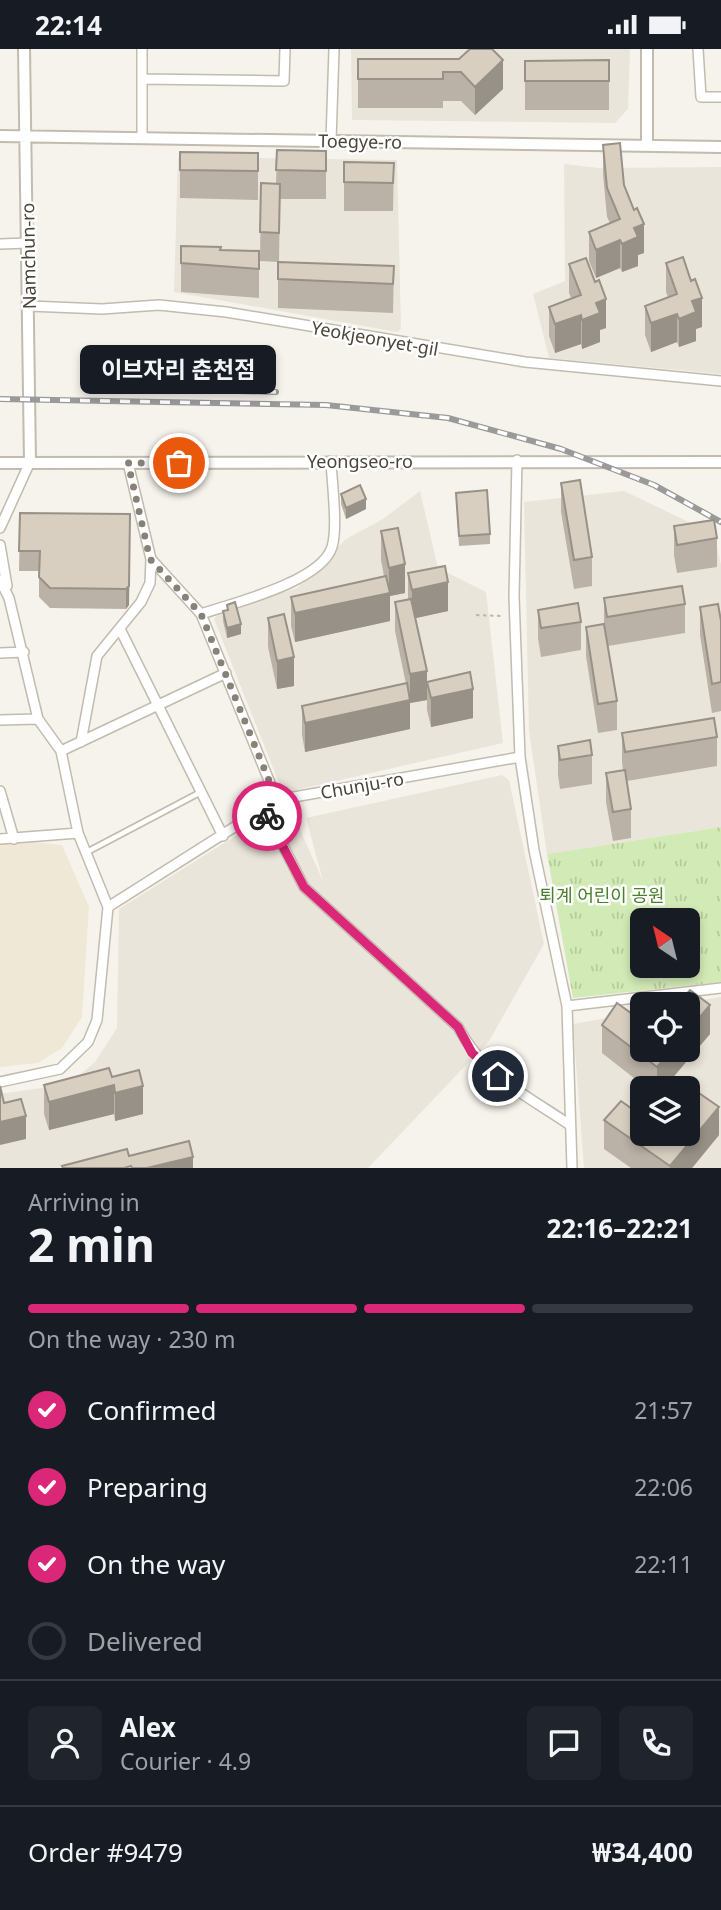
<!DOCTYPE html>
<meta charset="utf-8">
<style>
:root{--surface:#171b24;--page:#20242c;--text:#f1f3f6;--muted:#9ea1a6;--line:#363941;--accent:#db2777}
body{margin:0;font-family:"Noto Sans","Noto Sans KR",sans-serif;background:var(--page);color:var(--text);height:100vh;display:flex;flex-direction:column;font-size:26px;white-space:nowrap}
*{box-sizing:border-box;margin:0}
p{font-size:23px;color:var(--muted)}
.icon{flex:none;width:38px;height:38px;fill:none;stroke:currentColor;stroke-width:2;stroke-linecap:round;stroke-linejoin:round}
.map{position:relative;height:1119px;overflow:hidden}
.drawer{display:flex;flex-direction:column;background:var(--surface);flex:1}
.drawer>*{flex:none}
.needle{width:46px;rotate:325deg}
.tools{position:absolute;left:630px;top:859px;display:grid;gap:14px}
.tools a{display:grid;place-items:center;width:70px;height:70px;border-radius:10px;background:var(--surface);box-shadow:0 4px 10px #0003;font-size:35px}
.pin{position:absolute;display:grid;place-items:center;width:60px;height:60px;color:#fff;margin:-30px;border:4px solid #fff;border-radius:50%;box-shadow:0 2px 7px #0007}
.courier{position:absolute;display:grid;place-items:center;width:70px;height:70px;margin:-35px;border:5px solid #db2777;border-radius:50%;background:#fff;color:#222;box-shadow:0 2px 9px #0007}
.bubble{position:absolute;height:49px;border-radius:10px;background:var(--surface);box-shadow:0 4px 10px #0003;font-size:23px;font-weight:700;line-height:49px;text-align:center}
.summary em{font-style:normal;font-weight:700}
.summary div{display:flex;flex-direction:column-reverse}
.summary{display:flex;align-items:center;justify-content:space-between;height:119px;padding:0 28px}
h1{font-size:46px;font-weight:700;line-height:52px}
.bar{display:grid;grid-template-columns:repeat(4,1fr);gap:10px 7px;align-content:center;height:84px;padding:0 28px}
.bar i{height:9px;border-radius:5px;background:var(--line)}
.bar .current{background:var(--accent)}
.bar p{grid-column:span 4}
.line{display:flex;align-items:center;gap:18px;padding:0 28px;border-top:2px solid var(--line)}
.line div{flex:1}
.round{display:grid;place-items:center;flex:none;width:74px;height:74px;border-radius:10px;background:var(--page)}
ol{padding:0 28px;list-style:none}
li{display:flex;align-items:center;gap:21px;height:77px}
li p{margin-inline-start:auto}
li .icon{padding:7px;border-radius:50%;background:var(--accent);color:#fff;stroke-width:4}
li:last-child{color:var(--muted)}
li i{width:38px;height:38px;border:4px solid var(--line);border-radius:50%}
.status{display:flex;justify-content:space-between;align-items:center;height:49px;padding:0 35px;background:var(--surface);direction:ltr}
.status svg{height:19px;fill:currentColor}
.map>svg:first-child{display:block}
</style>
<div class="status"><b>22:14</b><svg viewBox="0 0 49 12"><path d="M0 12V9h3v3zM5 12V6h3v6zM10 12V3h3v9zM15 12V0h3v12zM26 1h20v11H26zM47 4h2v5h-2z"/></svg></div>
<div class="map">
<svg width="721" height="1119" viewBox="0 0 721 1119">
<defs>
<pattern id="park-tufts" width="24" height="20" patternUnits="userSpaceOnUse" patternTransform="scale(1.75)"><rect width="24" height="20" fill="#d2eab5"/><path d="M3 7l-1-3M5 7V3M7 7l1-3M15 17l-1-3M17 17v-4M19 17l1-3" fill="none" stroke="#b6ca9c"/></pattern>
</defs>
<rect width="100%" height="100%" fill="#f6f3ec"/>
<!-- residential -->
<path fill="#eae5da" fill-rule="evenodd" d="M351,0H630L628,60L615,74L352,71Z
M178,108L397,111L401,280L397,283L174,243Z
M564,115L599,119L721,118V325L549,309L533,245L565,232Z
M420,442L438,519L486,543L503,694L283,744L214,570L221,562L297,539L346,490L383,470Z
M624,442L714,485L721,516V778L547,805L529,682L524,453Z
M502,726L509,731L544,895L489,992L368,1119H0V1045L69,1035L95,1013L117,979L119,860L288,754L323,832L306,769Z
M721,948V1119H584L573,975L642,963V1001H688V956L681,955ZM642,1040H688V1085H642Z"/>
<!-- education -->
<path fill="#efe8d6" d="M25,792L62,796L89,858L82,968L62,999L38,1014L0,1018V793Z"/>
<!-- park -->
<path fill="url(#park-tufts)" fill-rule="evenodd" d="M721,778V933L573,949L547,805ZM642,872H688V917H642Z"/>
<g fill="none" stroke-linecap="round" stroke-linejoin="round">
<!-- service casing -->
<g stroke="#c2bbae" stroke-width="8">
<path id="service" d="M87,803L199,744"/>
</g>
<!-- minor casing -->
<g stroke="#c2bbae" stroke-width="12">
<path id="minor" d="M698,0L701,48H721
M142,30L284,32L285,0
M142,89V0
M331,92L334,0
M0,195L28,194
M29,257L102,260L159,256L226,263L525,313L721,332
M517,411L514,548L520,708L534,801L567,957L572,1119
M128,414L151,510L201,565L277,751
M0,479L30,413
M0,496L7,537
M0,531L9,549L38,670L61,702L78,784L108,858L97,971L88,993L60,1020L0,1033
M201,565C233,554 321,533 332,498C338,478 332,435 331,412
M121,582L223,787
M0,604L24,603
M0,671L38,670
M81,693L97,607L141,553L150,534L151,510
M61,702L226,624
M0,742L14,790
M265,761L304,838L458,978C484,1027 526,1046 570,1076
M0,790L78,784
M108,858L277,751L520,708
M567,957L721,939"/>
</g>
<!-- tertiary casing -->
<g stroke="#c2bbae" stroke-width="14">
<path id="tertiary" d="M24,0L30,413
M647,0V97
M0,87L721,98
M0,414L721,413"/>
</g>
<!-- path -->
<path stroke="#c4b79f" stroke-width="2" stroke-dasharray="3.5 3.5" stroke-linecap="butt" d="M476,566L503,567"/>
<!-- service -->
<use href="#service" stroke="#fff" stroke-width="4.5"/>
<!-- minor -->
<use href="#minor" stroke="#fff" stroke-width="9"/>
<!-- tertiary -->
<use href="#tertiary" stroke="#fff" stroke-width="10"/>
<!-- rail casing -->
<g stroke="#9a9a9a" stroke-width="6">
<path id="rail" d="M206,341L276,343
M0,350L326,356L448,369L561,400L654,436L721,473"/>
</g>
<!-- rail -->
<use href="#rail" stroke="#fff" stroke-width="3.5" stroke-dasharray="10" stroke-linecap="butt"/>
</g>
<!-- wall -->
<path fill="#bab2a6" d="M358,10H459L503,40L475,66L461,52H443V59H358Z
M609,11V61H525V12Z
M603,96L624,136L644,204L638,206V217L622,223L620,219L596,229L589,212V183L610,174L607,168L603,125Z
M277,101L326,102V150H280L279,213L260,212L261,134L276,135Z
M180,103L258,104V151L180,149Z
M344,113L394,114L393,162H344Z
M181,197L220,201L259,202V249L181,243Z
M278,213L394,217L393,264L278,259Z
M666,214L702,278L696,280V292L679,298L677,293L651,303L645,286V257L668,248L666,243Z
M569,215L606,279L600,281V293L582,300L581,295L555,304L549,287V258L571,249L569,244Z
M561,434L592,508V537L574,540L561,463Z
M456,444L490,485V495L459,497Z
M341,445L366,460L346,470L341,455Z
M20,464L130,465L129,556L126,560L50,559L39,548V522H19Z
M674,477L717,489V518L677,524L674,506Z
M381,482L405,544L390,547V572L295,593L291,577V548L384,527L381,511Z
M408,524L448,562L415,569L427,651L410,654V680L305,703L302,686V657L406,635L395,582V553L408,550Z
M604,549L685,555V584L608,597L617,652V681L598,684L586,607V578L604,577Z
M227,556L241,585L227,589L223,572V562L227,561Z
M700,558L721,572V662L712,664L700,586Z
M538,561L581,573V601L541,608L538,589Z
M268,569L294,637L277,640L268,598Z
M427,633L473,669L431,678L427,661Z
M622,684L717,688V717L627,732L631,760V789L613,792L606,753V724L623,721L622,713Z
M558,697L592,706V735L560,740L558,726Z
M602,976L642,1001L710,985L663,1040H648L602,1004Z
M112,1028L143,1065L115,1072L114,1065L49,1081L44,1065V1036Z
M604,1071L642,1085H688L719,1086L692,1119H631L604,1100Z"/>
<!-- shaded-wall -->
<path fill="#979187" d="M503,11V40L475,66V38Z
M644,175V204L638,206V217L622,223V195L634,179Z
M620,191V219L596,229V201Z
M702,249V278L696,280V292L679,298V270L692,252Z
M606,250V279L600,281V293L582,300V271L596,254Z
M677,265V293L651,303V274Z
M581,266V295L555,304V275Z
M366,450V460L346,470V459Z
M130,465L129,556L126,560V540Z
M405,515V544L390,547V572L295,593V564L389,544V519Z
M448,533V562L412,570V541Z
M241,575V585L227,589V579Z
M294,608V637L277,640V612Z
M427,622V651L410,654V680L305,703V674L410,651V625Z
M473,640V669L431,678V649Z
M710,956V985L663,1040H657V1018L672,1001H688V982Z
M114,1036V1065L49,1081V1053Z
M143,1037V1065L115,1072V1044Z
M719,1058V1086L692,1119H670V1117Z
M26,1067V1090L0,1096V1073Z
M193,1108V1119H147Z"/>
<!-- building -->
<path fill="#d8cfc1" stroke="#979187" stroke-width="2" d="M470,0H492L503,11L475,38L461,23H443V30H358V10H459Z
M609,11V32H525V12Z
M620,94L624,136L634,161L637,159L644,175L634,179L638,188L622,195L620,191L596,201L589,183L620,170L607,139L603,96Z
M277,101L326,102V122L276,121Z
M180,103L258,104V122L180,121Z
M344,113L394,114L393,134L344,133Z
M261,134L280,135L279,184L260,183Z
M181,197L221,198L220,201L259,202V220L181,214Z
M683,208L691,232L695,230L702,249L692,252L696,263L679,270L677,265L651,274L645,257L677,245L666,214Z
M586,209L595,233L599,231L606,250L596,254L600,264L582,271L581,266L555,275L549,258L581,246L569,215Z
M278,213L394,217L393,235L278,230Z
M580,431L592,508L574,511L561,434Z
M360,436L366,450L346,459L341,445Z
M487,441L490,485L459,487L456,444Z
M20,464L130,465L129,537L126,540L50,539L39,528L40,502H19Z
M714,471L717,489L677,496L674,477Z
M398,479L405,515L389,519L381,482Z
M445,517L448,533L412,541L408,524Z
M386,527L390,544L295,564L291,548Z
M682,537L685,555L607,568L604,549Z
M411,550L427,622L410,625L395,553Z
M235,553L241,575L227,579L223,562L228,561L227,556Z
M578,554L581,573L541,579L538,561Z
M718,555L721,572V633L712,635L700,558Z
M284,565L294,608L277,612L268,569Z
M604,575L617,652L598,655L586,578Z
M470,623L473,640L431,649L427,633Z
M407,634L410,651L305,674L302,657Z
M714,669L717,688L625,703L622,684Z
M590,691L592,706L560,711L558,697Z
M625,721L631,760L613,763L606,724Z
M690,941L710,956L688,982V956H677Z
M617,954L642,972V1001H672L657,1018L602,976Z
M109,1019L112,1028L139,1021L143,1037L115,1044L114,1036L49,1053L44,1036Z
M0,1037L4,1054L21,1050L26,1067L0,1073Z
M696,1042L719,1058L670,1117L604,1071L621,1052L642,1067V1085H688V1053Z
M189,1092L193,1108L147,1119H132L131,1117L124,1119H63L62,1117L127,1100L129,1107Z"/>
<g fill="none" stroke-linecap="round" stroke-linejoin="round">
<!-- done -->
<path stroke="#878178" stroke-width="7" stroke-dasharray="0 12.6" d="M179,414H128L150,510L201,565L277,751L265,761L267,767"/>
<!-- route -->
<path stroke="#db2777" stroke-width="9" d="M267,767L304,838L458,978L472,1004L498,1027"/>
</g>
<g text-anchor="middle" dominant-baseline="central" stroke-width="5" stroke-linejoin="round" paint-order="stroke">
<!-- street labels -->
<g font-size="18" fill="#4b4439" stroke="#fff">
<text transform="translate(360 92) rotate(1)">Toegye-ro</text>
<text transform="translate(28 207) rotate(-91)">Namchun-ro</text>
<text transform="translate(375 289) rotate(10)">Yeokjeonyet-gil</text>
<text x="360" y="412">Yeongseo-ro</text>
<text transform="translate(362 736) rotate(-10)">Chunju-ro</text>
</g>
<!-- park labels -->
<g font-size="18" fill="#4a7f2a" stroke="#fff">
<text x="602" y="846">퇴계 어린이 공원</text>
</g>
</g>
</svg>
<div class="tools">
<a><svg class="needle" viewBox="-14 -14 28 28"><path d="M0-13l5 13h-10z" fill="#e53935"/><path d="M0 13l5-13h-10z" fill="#9ea1a6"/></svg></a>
<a><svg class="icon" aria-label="locate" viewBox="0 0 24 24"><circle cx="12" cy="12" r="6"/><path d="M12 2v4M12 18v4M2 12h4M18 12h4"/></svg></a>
<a><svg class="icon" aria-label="layers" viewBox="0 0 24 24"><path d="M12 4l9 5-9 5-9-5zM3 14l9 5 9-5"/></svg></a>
</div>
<div class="pin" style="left:179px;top:414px;background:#ea580c"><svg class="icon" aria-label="bag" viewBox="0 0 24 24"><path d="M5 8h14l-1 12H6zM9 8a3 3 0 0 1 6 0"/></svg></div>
<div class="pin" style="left:498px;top:1027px;background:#1f2937"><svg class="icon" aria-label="home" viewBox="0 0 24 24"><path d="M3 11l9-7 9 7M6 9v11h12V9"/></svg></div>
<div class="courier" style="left:267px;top:767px"><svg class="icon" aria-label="bike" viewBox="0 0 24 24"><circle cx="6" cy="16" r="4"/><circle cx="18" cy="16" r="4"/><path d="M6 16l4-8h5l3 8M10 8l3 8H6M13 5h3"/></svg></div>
<div class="bubble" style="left:80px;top:296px;width:196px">이브자리 춘천점</div>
</div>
<section class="drawer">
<div class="summary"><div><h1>2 min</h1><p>Arriving in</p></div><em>22:16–22:21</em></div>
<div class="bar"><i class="current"></i><i class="current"></i><i class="current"></i><i></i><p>On the way · 230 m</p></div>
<ol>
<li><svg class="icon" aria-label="check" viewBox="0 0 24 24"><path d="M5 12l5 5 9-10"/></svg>Confirmed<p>21:57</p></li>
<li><svg class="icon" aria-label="check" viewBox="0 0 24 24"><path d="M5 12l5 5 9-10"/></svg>Preparing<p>22:06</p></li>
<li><svg class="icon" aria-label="check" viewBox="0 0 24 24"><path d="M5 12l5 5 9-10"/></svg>On the way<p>22:11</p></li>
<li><i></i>Delivered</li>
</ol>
<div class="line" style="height:126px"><a class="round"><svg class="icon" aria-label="person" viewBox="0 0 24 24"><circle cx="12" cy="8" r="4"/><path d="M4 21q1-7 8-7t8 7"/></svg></a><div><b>Alex</b><p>Courier · 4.9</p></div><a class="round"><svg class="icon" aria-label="chat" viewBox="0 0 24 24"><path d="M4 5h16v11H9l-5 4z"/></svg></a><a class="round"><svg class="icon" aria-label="phone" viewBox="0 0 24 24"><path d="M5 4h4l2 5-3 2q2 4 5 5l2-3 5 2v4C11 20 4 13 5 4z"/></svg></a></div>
<div class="line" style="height:91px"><div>Order #9479</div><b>₩34,400</b></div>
</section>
